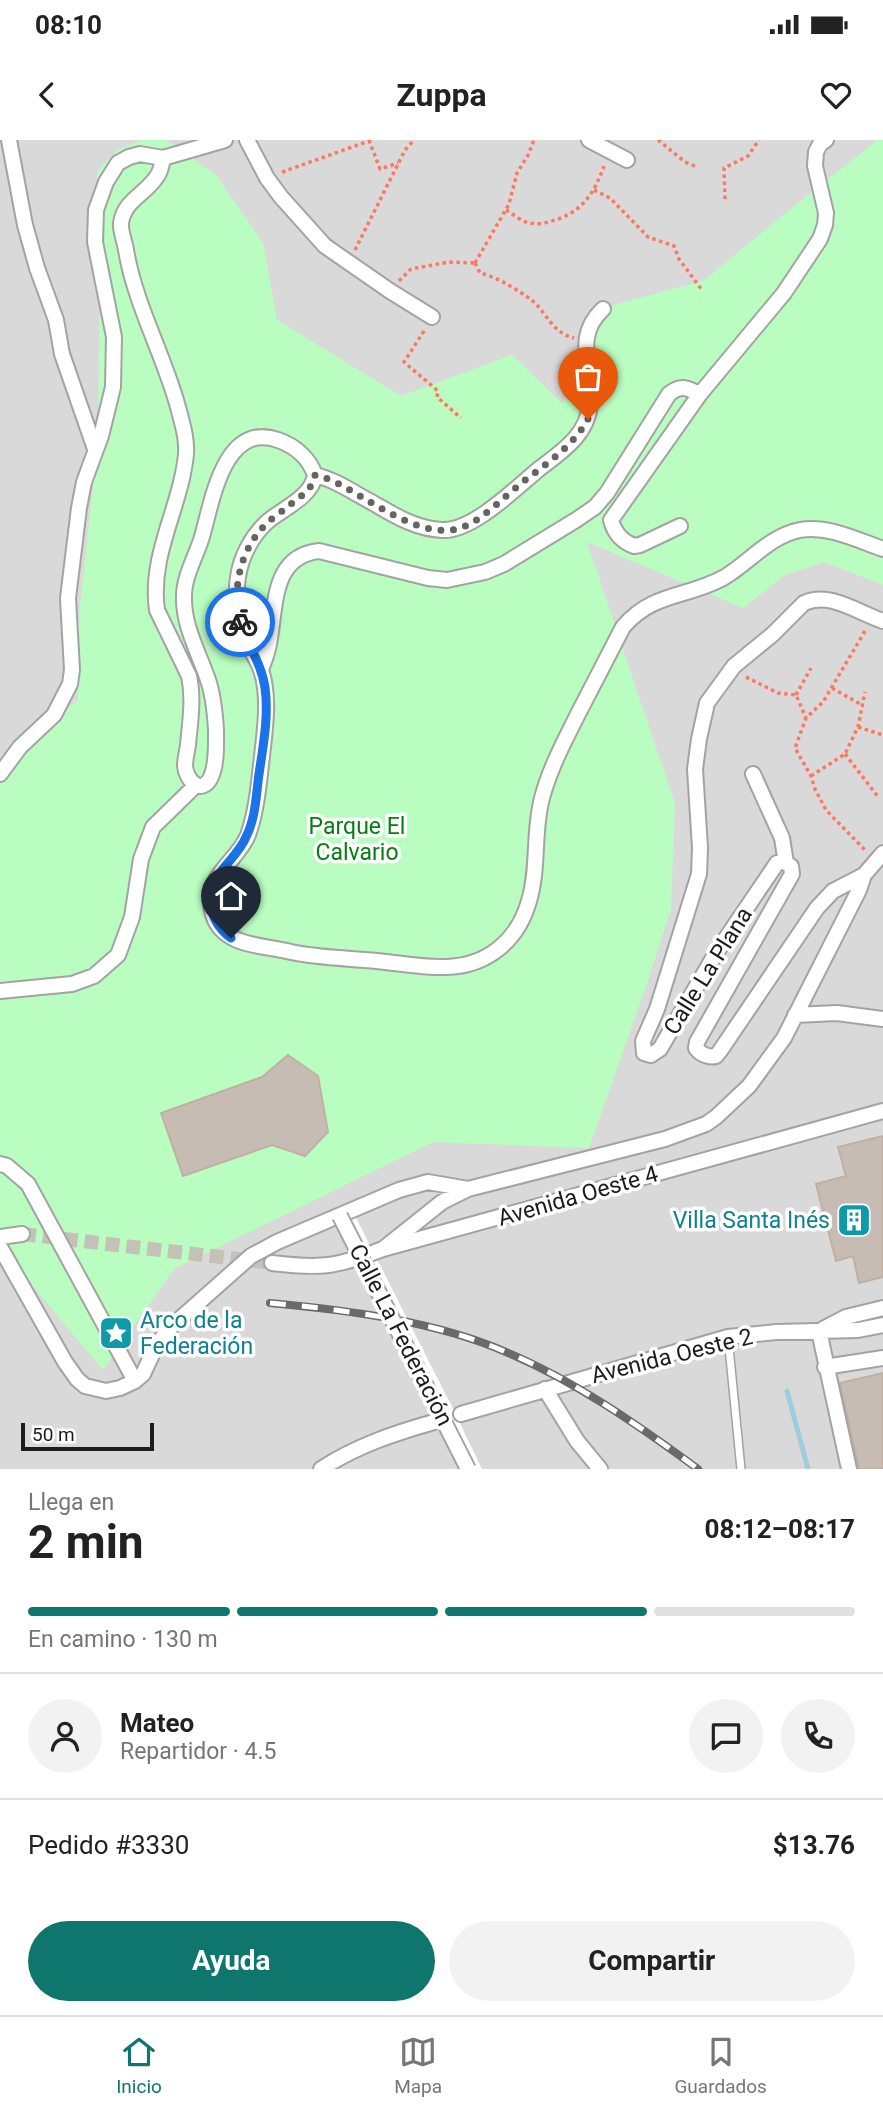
<!DOCTYPE html>
<html lang="es">
<meta charset="utf-8">
<style>
:root{--surface:#fff;--page:#f2f2f2;--text:#222;--muted:#767676;--line:#e0e0e0;--accent:#0f766e}
body{margin:0;font-family:Roboto,sans-serif;background:var(--page);color:var(--text);height:100vh;display:flex;flex-direction:column;font-size:26px;white-space:nowrap}
*{box-sizing:border-box;margin:0}
p{font-size:23px;color:var(--muted)}
.icon{flex:none;width:38px;height:38px;fill:none;stroke:currentColor;stroke-width:2;stroke-linecap:round;stroke-linejoin:round}
.map{position:relative;height:1329px;overflow:hidden}
.panel{display:flex;flex-direction:column;background:var(--surface);flex:1}
.panel>*{flex:none}
.scale{position:absolute;left:21px;bottom:18px;width:133px;box-sizing:border-box;padding-left:7px;border:4px solid #1c1c1c;border-top:0;font-size:19px;line-height:24px;white-space:nowrap;color:#1c1c1c;-webkit-text-stroke:5px #fff;paint-order:stroke}
.pin{position:absolute;display:grid;place-items:center;width:60px;height:60px;color:#fff;margin:-72px -30px;border-radius:50% 50% 50% 0;rotate:-45deg;box-shadow:0 0 7px #0007}
.pin .icon{rotate:45deg}
.courier{position:absolute;display:grid;place-items:center;width:70px;height:70px;margin:-35px;border:5px solid #1a73e8;border-radius:50%;background:#fff;color:#222;box-shadow:0 2px 9px #0007}
.summary em{font-style:normal;font-weight:700}
.summary div{display:flex;flex-direction:column-reverse}
.summary{display:flex;align-items:center;justify-content:space-between;height:119px;padding:0 28px}
h1{font-size:46px;font-weight:700;line-height:52px}
.bar{display:grid;grid-template-columns:repeat(4,1fr);gap:10px 7px;align-content:center;height:84px;padding:0 28px}
.bar i{height:9px;border-radius:5px;background:var(--line)}
.bar .current{background:var(--accent)}
.bar p{grid-column:span 4}
.line{display:flex;align-items:center;gap:18px;padding:0 28px;border-top:2px solid var(--line)}
.line div{flex:1}
.round{display:grid;place-items:center;flex:none;width:74px;height:74px;border-radius:37px;background:var(--page)}
.cta{display:flex;gap:14px;margin-top:auto;padding:14px 28px}
.cta a{flex:1;height:80px;border-radius:42px;background:var(--accent);color:#fff;font-size:28px;font-weight:700;line-height:80px;text-align:center}
.cta a+a{background:var(--page);color:var(--text)}
.status{display:flex;justify-content:space-between;align-items:center;height:49px;padding:0 35px;background:var(--surface);direction:ltr}
.status svg{height:19px;fill:currentColor}
header{display:flex;justify-content:space-between;align-items:center;height:91px;padding:0 28px;background:var(--surface);font-size:32px;font-weight:700}
.tab-bar{display:flex;justify-content:space-around;align-items:center;height:98px;border-top:2px solid var(--line);background:var(--surface);font-size:19px;color:var(--muted)}
.tab-bar a{display:grid;justify-items:center;gap:4px}
.tab-bar .current{color:var(--accent)}
.map>svg:first-child{display:block}
</style>
<div class="status"><b>08:10</b><svg viewBox="0 0 49 12"><path d="M0 12V9h3v3zM5 12V6h3v6zM10 12V3h3v9zM15 12V0h3v12zM26 1h20v11H26zM47 4h2v5h-2z"/></svg></div>
<header><svg class="icon" aria-label="back" viewBox="0 0 24 24"><path d="M15 5l-7 7 7 7"/></svg>Zuppa<svg class="icon" aria-label="heart" viewBox="0 0 24 24"><path d="M12 20l-8-8c-3-5 5-10 8-4 3-6 11-1 8 4z"/></svg></header>
<div class="map">
<svg width="883" height="1329" viewBox="0 0 883 1329">
<rect width="100%" height="100%" fill="#eeeae0"/>
<!-- residential -->
<path fill="#dad9d9" d="M0,0H883V1329H0Z"/>
<!-- park -->
<path fill="#b9fdc0" d="M142,0H166L216,35L263,103L277,180L401,256L512,215L563,264L605,167L703,141L809,54L878,0H883V445L824,422L785,435L743,468L587,402L675,664L671,769L646,846L589,1008L433,1002L174,1129L103,1230L0,1107V633L15,608L78,560L76,503L98,301L100,110L97,32L117,10Z"/>
<!-- pier -->
<path fill="#fff" d="M352,1070L454,1271L482,1329H463L336,1078Z"/>
<g fill="none" stroke-linecap="round" stroke-linejoin="round">
<!-- stream -->
<path stroke="#9dcedf" stroke-width="5" d="M787,1251L808,1329"/>
</g>
<!-- building -->
<path fill="#c6bcb4" stroke="#c1b0a2" stroke-width="2" d="M288,915L318,936L328,992L305,1016L272,1005L183,1036L161,973L262,937Z
M883,996V1137L859,1143L853,1116L836,1121L816,1044L846,1036L838,1007Z
M883,1233V1329H859L840,1243Z"/>
<g fill="none" stroke-linecap="round" stroke-linejoin="round">
<!-- minor-tunnel -->
<path stroke="#c4c1b9" stroke-width="14" stroke-dasharray="14 7" stroke-linecap="butt" d="M22,1094L272,1123"/>
<!-- service casing -->
<g stroke="#a3a3a3" stroke-width="10">
<path id="service" d="M728,1197L741,1329"/>
</g>
<!-- minor casing -->
<g stroke="#a3a3a3" stroke-width="18">
<path id="minor" d="M9,0L25,85L37,128L56,180L62,214L95,309
M247,0L267,38L281,57L325,106L390,151L432,177
M589,0L627,20
M163,18C162,23 161,29 159,33C149,53 124,59 121,83C120,91 125,102 126,110C135,164 163,213 178,267C182,283 187,297 186,314C181,367 149,415 157,470L189,536C194,559 190,582 188,605C187,612 185,619 185,626C186,641 202,656 211,637C217,624 216,604 216,590C215,573 213,553 207,537C198,511 183,485 184,456C184,437 195,418 201,400C212,365 222,281 278,300C295,306 309,318 315,335
M315,335C312,357 282,369 267,382C252,396 241,416 238,437C235,456 238,481 246,499C250,510 257,519 261,530C270,556 265,589 262,616C259,641 257,670 248,695C238,720 208,734 211,764C215,807 258,804 291,812C319,818 348,818 377,821C399,823 423,828 446,827C488,826 518,800 529,761C539,728 533,691 542,658C550,628 564,602 578,574C593,545 608,516 623,487C653,452 686,458 723,438C749,423 769,396 800,390C828,385 857,400 883,409
M315,335C336,340 354,353 373,363C394,375 416,389 442,390C472,392 516,348 539,329C561,312 588,295 590,264C594,228 572,198 603,169
M680,386L640,405L634,406C621,401 614,392 611,380L700,254L784,153L820,99L825,85L826,73L815,26L816,12L820,4L826,0
M261,530C265,519 269,509 270,498C276,463 273,416 319,411L428,438L447,440L485,432L504,424L576,380L595,367L607,353L669,254C681,244 687,248 700,254
M0,634L20,607L54,575L70,544L72,530L68,458L79,368L84,342L101,296L113,247L114,197L95,102L96,70L106,42L118,23L129,17L140,14L163,18L225,0
M753,634L782,698L786,723
M864,735L833,751L817,768L720,911L716,916C709,918 700,914 696,908L697,902L792,734L791,726L782,721L777,723L716,813L660,909L651,915L644,913L643,901L657,869L699,734L700,708L695,629L699,599L707,563L734,526L773,494L804,463C830,451 858,473 883,481
M0,851L72,844L94,836L118,815L132,777L141,719L153,687L195,646
M795,875L837,873L883,879
M0,1024L7,1026L28,1044L135,1241
M0,1097L22,1094
M0,1107L65,1222L77,1239L85,1246L106,1251L120,1248L135,1241L143,1234L157,1204L172,1186L251,1116L277,1102L399,1050L428,1042L468,1049
M383,1109L442,1062L468,1049L665,999L706,984L716,977L749,946L784,898L859,750L864,735L883,713
M272,1123C322,1129 336,1127 383,1109L883,971
M823,1189L846,1177L883,1168
M819,1191L849,1329
M825,1227L883,1218
M545,1249L577,1301L600,1329
M461,1274L728,1197L777,1192L858,1190L883,1185
M321,1329C356,1306 395,1293 434,1282"/>
</g>
<!-- path -->
<path stroke="#ff7661" stroke-width="3.5" stroke-dasharray="3.5 3.5" stroke-linecap="butt" d="M369,0L380,29L398,23
M658,0L685,22L697,27
M282,32L369,1
M594,50L610,58L648,97L674,106L679,119L702,150
M725,59L724,28L748,16L759,0
M506,70C513,74 522,82 530,83C540,85 549,82 558,79C584,70 595,51 604,26
M355,110L405,10L414,0
M475,123L480,133C497,137 514,148 529,158C546,170 551,193 574,198
M475,123L509,64L517,33L528,15L534,0
M399,141L411,129L449,122L475,123
M424,191L404,222L438,251L437,257L461,278
M865,491L823,562L806,578L795,608L811,636L815,649L826,670L867,712
M746,537L778,553L796,555L806,578
M832,548L862,565
M796,555L811,528
M858,587L883,595
M845,614L879,658
M811,636L845,614L858,587L865,552"/>
<!-- service -->
<use href="#service" stroke="#fff" stroke-width="7"/>
<!-- minor -->
<use href="#minor" stroke="#fff" stroke-width="14"/>
<!-- rail casing -->
<g stroke="#6a6a6a" stroke-width="8">
<path id="rail" d="M270,1163C347,1170 435,1181 506,1212C575,1241 638,1285 698,1329"/>
</g>
<!-- rail -->
<use href="#rail" stroke="#fff" stroke-width="5" stroke-dasharray="16" stroke-linecap="butt"/>
<!-- minor-bridge casing -->
<g stroke="#a3a3a3" stroke-width="18" stroke-linecap="butt">
<path id="minor-bridge" d="M340,1076L468,1329"/>
</g>
<!-- minor-bridge -->
<use href="#minor-bridge" stroke="#fff" stroke-width="14"/>
</g>
<g fill="none" stroke-linecap="round" stroke-linejoin="round">
<!-- done -->
<path stroke="#666461" stroke-width="7" stroke-dasharray="0 12.6" d="M240,482C232,447 240,411 265,385C273,377 283,371 291,364C301,356 313,349 315,335C333,339 348,349 363,358C390,373 431,400 463,387C483,379 502,359 519,345C544,325 572,308 588,279"/>
<!-- route -->
<path stroke="#1a73e8" stroke-width="9" d="M231,798C218,789 209,773 211,756C212,732 237,719 246,697C256,677 256,655 259,634C263,607 269,575 265,548C262,524 247,504 240,482"/>
</g>
<!-- icons -->
<defs>
<g id="building-square" transform="scale(1.75)"><rect x="-9" y="-9" width="18" height="18" rx="4" fill="#0f9aa8" stroke="#fff"/><path d="M-4-6H4V6H1V3H-1V6H-4ZM-2.5-4.3h1.7v1.8h-1.7ZM.8-4.3h1.7v1.8H.8ZM-2.5-1h1.7V.8h-1.7ZM.8-1h1.7V.8H.8Z" fill="#fff"/></g>
<g id="sight-square" transform="scale(1.75)"><rect x="-9" y="-9" width="18" height="18" rx="4" fill="#0f9aa8" stroke="#fff"/><path d="M0-6L1.8-2.2L6-1.7L2.9 1.2L3.7 5.4L0 3.3L-3.7 5.4L-2.9 1.2L-6-1.7L-1.8-2.2Z" fill="#fff"/></g>
</defs>
<g fill-rule="evenodd">
<use href="#building-square" x="854" y="1080"/>
<use href="#sight-square" x="116" y="1193"/>
</g>
<g text-anchor="middle" dominant-baseline="central" stroke-width="7" stroke-linejoin="round" paint-order="stroke">
<!-- park labels -->
<g font-size="23" fill="#047f12" stroke="#fff">
<text x="357" y="686">Parque El<tspan x="357" dy="26">Calvario</tspan></text>
</g>
<!-- street labels -->
<g font-size="23" fill="#1c1c1c" stroke="#fff">
<text transform="translate(708 831) rotate(-58)">Calle La Plana</text>
<text transform="translate(578 1056) rotate(-16)">Avenida Oeste 4</text>
<text transform="translate(401 1195) rotate(63)">Calle La Federación</text>
<text transform="translate(672 1216) rotate(-14)">Avenida Oeste 2</text>
</g>
<!-- culture labels -->
<g font-size="23" fill="#0d838f" stroke="#fff" text-anchor="end">
<text x="830" y="1080">Villa Santa Inés</text>
<text x="140" y="1180" text-anchor="start">Arco de la<tspan x="140" dy="26">Federación</tspan></text>
</g>
</g>
</svg>
<div class="scale">50 m</div>
<div class="pin" style="left:588px;top:279px;background:#ea580c"><svg class="icon" aria-label="bag" viewBox="0 0 24 24"><path d="M5 8h14l-1 12H6zM9 8a3 3 0 0 1 6 0"/></svg></div>
<div class="pin" style="left:231px;top:798px;background:#1f2937"><svg class="icon" aria-label="home" viewBox="0 0 24 24"><path d="M3 11l9-7 9 7M6 9v11h12V9"/></svg></div>
<div class="courier" style="left:240px;top:482px"><svg class="icon" aria-label="bike" viewBox="0 0 24 24"><circle cx="6" cy="16" r="4"/><circle cx="18" cy="16" r="4"/><path d="M6 16l4-8h5l3 8M10 8l3 8H6M13 5h3"/></svg></div>
</div>
<section class="panel">
<div class="summary"><div><h1>2 min</h1><p>Llega en</p></div><em>08:12–08:17</em></div>
<div class="bar"><i class="current"></i><i class="current"></i><i class="current"></i><i></i><p>En camino · 130 m</p></div>
<div class="line" style="height:126px"><a class="round"><svg class="icon" aria-label="person" viewBox="0 0 24 24"><circle cx="12" cy="8" r="4"/><path d="M4 21q1-7 8-7t8 7"/></svg></a><div><b>Mateo</b><p>Repartidor · 4.5</p></div><a class="round"><svg class="icon" aria-label="chat" viewBox="0 0 24 24"><path d="M4 5h16v11H9l-5 4z"/></svg></a><a class="round"><svg class="icon" aria-label="phone" viewBox="0 0 24 24"><path d="M5 4h4l2 5-3 2q2 4 5 5l2-3 5 2v4C11 20 4 13 5 4z"/></svg></a></div>
<div class="line" style="height:91px"><div>Pedido #3330</div><b>$13.76</b></div>
<div class="cta"><a>Ayuda</a><a>Compartir</a></div>
</section>
<nav class="tab-bar">
<a class="current"><svg class="icon" aria-label="home" viewBox="0 0 24 24"><path d="M3 11l9-7 9 7M6 9v11h12V9"/></svg>Inicio</a>
<a><svg class="icon" aria-label="map" viewBox="0 0 24 24"><path d="M3 6l6-2 6 2 6-2v14l-6 2-6-2-6 2zM9 4v14M15 6v14"/></svg>Mapa</a>
<a><svg class="icon" aria-label="saved" viewBox="0 0 24 24"><path d="M7 4h10v16l-5-4-5 4z"/></svg>Guardados</a>
</nav>
